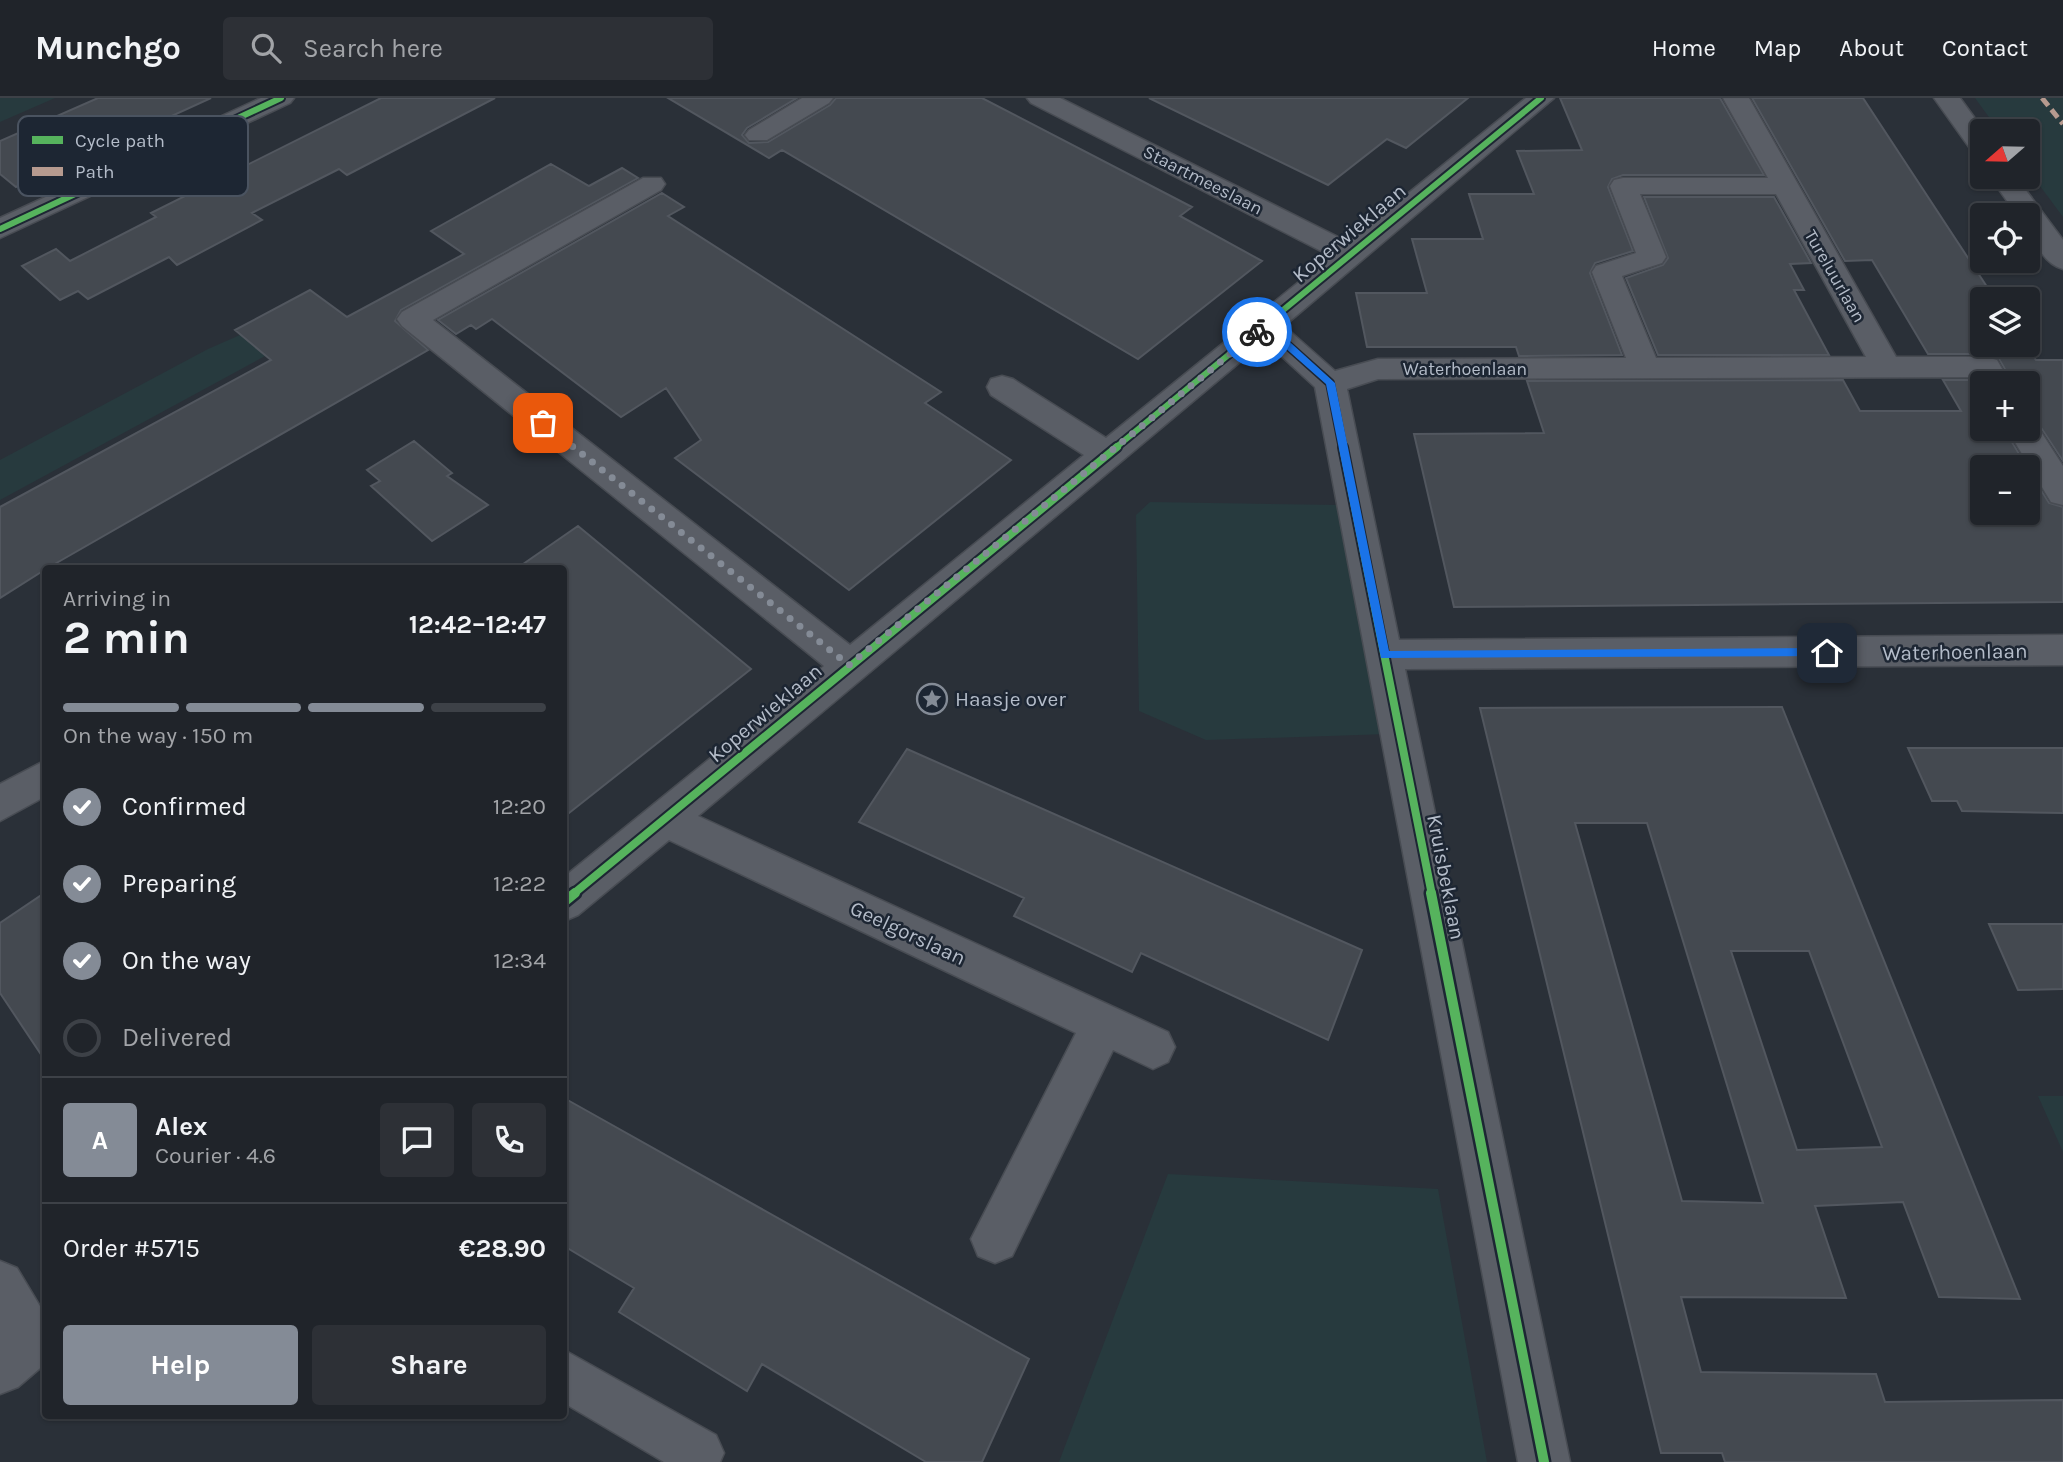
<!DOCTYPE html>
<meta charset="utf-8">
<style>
:root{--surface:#20242a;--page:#2d3036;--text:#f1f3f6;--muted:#a2a4a8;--line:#3d4147;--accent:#848b96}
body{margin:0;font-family:Karla,sans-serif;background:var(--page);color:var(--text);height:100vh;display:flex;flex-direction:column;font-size:26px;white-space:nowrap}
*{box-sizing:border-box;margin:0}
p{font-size:23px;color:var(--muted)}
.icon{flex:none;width:38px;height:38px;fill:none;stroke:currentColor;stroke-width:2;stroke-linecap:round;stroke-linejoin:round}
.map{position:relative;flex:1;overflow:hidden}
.sheet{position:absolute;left:42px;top:467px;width:525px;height:854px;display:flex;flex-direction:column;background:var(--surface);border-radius:7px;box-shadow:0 2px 5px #0004,0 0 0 2px var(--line)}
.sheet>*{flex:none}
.needle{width:46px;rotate:250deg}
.buttons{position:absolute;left:1970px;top:21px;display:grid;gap:14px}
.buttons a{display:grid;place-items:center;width:70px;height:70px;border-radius:7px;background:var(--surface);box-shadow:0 2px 5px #0004,0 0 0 2px var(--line);font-size:35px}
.pin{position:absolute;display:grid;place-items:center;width:60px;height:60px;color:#fff;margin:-30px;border-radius:14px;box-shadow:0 4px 10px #0006}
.courier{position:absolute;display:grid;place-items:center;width:70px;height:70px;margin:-35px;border:5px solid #1a73e8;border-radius:50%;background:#fff;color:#222;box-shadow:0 2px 9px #0007}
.headline em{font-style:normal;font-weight:700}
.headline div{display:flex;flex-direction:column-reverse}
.headline{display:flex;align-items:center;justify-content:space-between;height:119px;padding:0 21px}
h1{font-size:46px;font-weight:700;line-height:52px}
.bar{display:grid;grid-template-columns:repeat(4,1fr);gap:10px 7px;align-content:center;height:84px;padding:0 21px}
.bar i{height:9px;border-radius:5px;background:var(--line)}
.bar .active{background:var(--accent)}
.bar p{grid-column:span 4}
.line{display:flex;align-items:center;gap:18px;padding:0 21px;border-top:2px solid var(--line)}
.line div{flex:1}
.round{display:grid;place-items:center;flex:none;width:74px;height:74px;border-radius:7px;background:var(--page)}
ol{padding:0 21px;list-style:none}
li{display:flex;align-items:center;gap:21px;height:77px}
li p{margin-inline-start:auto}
li .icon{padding:7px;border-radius:50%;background:var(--accent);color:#fff;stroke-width:4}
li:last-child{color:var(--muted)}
li i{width:38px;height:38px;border:4px solid var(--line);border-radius:50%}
.action{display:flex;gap:14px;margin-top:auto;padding:14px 21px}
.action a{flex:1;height:80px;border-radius:7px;background:var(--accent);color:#fff;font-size:28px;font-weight:700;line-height:80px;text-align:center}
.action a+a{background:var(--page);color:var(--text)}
header{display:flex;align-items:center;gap:42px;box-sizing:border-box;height:98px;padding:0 35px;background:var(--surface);border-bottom:2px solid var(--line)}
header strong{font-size:33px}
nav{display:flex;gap:38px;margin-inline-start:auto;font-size:24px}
.search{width:490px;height:63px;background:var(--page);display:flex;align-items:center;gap:18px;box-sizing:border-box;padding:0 24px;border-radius:7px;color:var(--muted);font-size:26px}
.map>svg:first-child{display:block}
</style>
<header>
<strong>Munchgo</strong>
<div class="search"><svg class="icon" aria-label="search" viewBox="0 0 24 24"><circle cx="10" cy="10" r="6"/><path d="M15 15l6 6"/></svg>Search here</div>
<nav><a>Home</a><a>Map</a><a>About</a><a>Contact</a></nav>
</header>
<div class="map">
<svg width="2063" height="1364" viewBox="0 0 2063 1364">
<rect width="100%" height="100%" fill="#2a3038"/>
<!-- green -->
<path fill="#273a3e" d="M0,0H55L0,24Z
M1975,0H2063V119L2028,72V33H1999Z
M326,225L0,402V362L208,251L263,227Z
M1150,404L1340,407L1388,636L1206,642L1139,613L1136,417Z
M2038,998H2063V1054Z
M1168,1076L1438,1091L1487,1364H1059Z"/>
<!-- building -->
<path fill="#444950" stroke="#52575f" stroke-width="2" fill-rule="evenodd" d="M98,0H211L16,89L0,76V43Z
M381,0H495L347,77L339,71L252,115L262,122L177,167L169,159L88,201L78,193L60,202L22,168L56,151L70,163L156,119L151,115Z
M668,0H797L747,30L742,37L749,45L768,44L830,7L836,0H982L1192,109L1180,118L1262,163L1138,261L782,52L769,60Z
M1149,0H1468L1406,50L1387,41L1328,87Z
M1560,0H1720L1764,77H1623L1612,81L1608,89L1633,153L1595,165L1590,175L1622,257L1519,258L1516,249H1367L1356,195H1427L1412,141H1483L1469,96H1534L1517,53L1582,52Z
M1752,0H1863L1995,201H1983V247H2025L2036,262H2063V363L2036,322L2028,319V285H2013L1998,259L1986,256H1928L1872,162L1845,163Z
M551,66L589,88L622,70L638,80L401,212L395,223L428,252L46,471L0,500V409L271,262L235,232L310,192L347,219L464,156L431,133Z
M662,95L684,109L668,118L941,294L925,305L1011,362L849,492L675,360L701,342L666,290L621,319L492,221L476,231L471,227L456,236L438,222Z
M1644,99H1774L1811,165L1790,166L1804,192H1794L1829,257H1658L1626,180L1663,167L1668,160Z
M1843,282L1860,313H1961L1943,282H1975L1983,293V331H2004L2027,369H1983V415H2028V371L2049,405L2063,409V504L1454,509L1414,336L1544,335L1527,283Z
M414,343L452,375L447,378L488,407L432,443L371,388L380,383L367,372Z
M578,428L751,571L564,719V471H516Z
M1782,609L2020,1201L1939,1199L1903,1104L1815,1108L1846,1200L1681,1199L1701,1274L1876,1276L1885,1304L2063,1302V1364H1725L1722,1355H1661L1480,610ZM1575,725H1647L1763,1105L1682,1103ZM1731,853H1809L1882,1049L1797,1052Z
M1908,650H2063V715L1962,713L1957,703H1932Z
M907,651L1362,852L1328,942L1141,855L1132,874L1014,818L1024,800L859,724Z
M46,794V964L0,895V825Z
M1989,826H2063V891L2018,892Z
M564,1000L1029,1261L982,1364H926L762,1266L747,1293L619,1214L634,1190L564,1148Z"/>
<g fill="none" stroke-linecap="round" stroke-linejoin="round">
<!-- minor casing -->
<g stroke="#484c53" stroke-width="3">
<path id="minor" d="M261,0H294L290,5L0,140V120Z
M802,0H833L829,5L767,42H749L745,37L749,32Z
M1027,0H1060L1348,144L1526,0H1554L1284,228L1335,273L1378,261L1626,260L1592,174L1596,168L1636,155L1610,88L1614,82L1623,80H1768L1723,0H1749L1896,259H1986L1997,262L2010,285H1983V290L1977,279L1378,281L1347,291L1399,542L2063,537V567L1405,571L1570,1364H1518L1315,289L1265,243L698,718L1168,934L1175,949L1168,964L1153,971L1113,952L1012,1158L995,1165L978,1158L971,1141L1076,935L669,742L578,817L564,823V779L824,568L402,228L397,221L402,214L643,80H661L665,86L661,92L433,222L850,547L1084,357L991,297L987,289L991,281L1002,278L1013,281L1106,340L1331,158L1031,5ZM1640,96H1776L1866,259L1656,260L1622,178L1662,165L1666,159Z
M1934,0H1960L1984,33L1983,58L1974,56Z
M1990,79H2016L2063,142V171C2043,166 2028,137 2028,117H2017Z
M2028,321L2034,323L2063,368V407L2051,404L2007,331H2028Z
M46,662V698L0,723V686Z
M0,1163L17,1170L41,1210L46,1209V1265L18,1289L0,1296Z
M564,1252L716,1337L724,1355L720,1364H664L564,1305Z"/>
</g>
<!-- minor -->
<use href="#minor" fill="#5a5e66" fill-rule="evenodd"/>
<!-- quiet -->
<path stroke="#b69a8f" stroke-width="5" stroke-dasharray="10 5" stroke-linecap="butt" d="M2042,0L2063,26"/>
<!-- cycleway-far2 casing -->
<g stroke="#1d2633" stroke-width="10">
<path id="cycleway-far2" d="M0,131L281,0
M1265,227L1330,285L1343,351
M1114,351L1541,0"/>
</g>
<!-- cycleway-far1 casing -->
<g stroke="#1d2633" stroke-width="12">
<path id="cycleway-far1" d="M1343,349L1432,797
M572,797L1117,349"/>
</g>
<!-- cycleway casing -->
<g stroke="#1d2633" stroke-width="15">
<path id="cycleway" d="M1431,795L1544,1364
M564,804L575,795"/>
</g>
<!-- cycleway-far2 -->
<use href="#cycleway-far2" stroke="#56b35d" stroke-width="6"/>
<!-- cycleway-far1 -->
<use href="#cycleway-far1" stroke="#56b35d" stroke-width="8"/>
<!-- cycleway -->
<use href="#cycleway" stroke="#56b35d" stroke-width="10"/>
</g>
<!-- route -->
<path fill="#1a73e8" d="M1262,225H1269L1335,285L1389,553L1827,550L1833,555L1831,558L1381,560L1326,286L1265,232L1254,237V232Z"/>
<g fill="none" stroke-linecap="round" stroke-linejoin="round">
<!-- done -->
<path stroke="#848b96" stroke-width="7" stroke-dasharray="0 12.6" d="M543,325L849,567L1257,234"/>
</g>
<!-- icons -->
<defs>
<g id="sight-ring" transform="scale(1.575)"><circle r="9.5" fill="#1d2633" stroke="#848b96" stroke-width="1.5"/><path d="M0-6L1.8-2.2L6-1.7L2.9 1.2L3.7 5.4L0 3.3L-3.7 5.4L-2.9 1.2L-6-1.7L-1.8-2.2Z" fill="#848b96"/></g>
</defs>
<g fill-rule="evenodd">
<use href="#sight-ring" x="932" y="601"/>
</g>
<g text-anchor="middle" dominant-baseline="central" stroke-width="5" stroke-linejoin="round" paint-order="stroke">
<!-- far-street labels -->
<g font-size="18" fill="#b4bcc9" stroke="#1d2633">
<text transform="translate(1203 82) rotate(27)">Staartmeeslaan</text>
<text transform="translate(1835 178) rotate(60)">Tureluurlaan</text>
<text x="1465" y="271">Waterhoenlaan</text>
</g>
<!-- street labels -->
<g font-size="21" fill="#b4bcc9" stroke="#1d2633">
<text transform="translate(1349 135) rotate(-40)">Koperwieklaan</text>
<text transform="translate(1955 554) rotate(-1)">Waterhoenlaan</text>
<text transform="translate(765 615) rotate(-40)">Koperwieklaan</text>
<text transform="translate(1446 779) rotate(79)">Kruisbeklaan</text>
<text transform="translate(908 835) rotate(25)">Geelgorslaan</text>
</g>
<!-- poi labels -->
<g font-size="21" fill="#b4bcc9" stroke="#1d2633" text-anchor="start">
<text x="955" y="601">Haasje over</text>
</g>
</g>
<!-- legend -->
<rect x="18" y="18" width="230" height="80" rx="10" fill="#1d2633" stroke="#4a5360" stroke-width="2"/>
<rect x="32" y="38" width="31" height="8" fill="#56b35d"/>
<rect x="32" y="69" width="31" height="9" fill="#b69a8f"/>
<g font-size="19" fill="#b4bcc9">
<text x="75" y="49">Cycle path</text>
<text x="75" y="80">Path</text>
</g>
</svg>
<div class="buttons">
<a><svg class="needle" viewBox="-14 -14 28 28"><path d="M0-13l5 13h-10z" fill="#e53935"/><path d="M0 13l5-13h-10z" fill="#a2a4a8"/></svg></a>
<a><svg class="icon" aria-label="locate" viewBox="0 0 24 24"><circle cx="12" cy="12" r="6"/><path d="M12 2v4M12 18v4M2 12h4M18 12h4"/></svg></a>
<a><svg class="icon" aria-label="layers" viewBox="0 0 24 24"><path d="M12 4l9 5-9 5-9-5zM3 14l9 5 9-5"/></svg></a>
<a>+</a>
<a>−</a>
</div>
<div class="pin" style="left:543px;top:325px;background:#ea580c"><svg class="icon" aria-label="bag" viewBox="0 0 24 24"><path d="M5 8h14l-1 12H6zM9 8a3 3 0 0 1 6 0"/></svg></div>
<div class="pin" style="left:1827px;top:555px;background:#1f2937"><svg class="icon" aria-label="home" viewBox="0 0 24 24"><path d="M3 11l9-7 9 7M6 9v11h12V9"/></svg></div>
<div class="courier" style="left:1257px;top:234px"><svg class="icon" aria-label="bike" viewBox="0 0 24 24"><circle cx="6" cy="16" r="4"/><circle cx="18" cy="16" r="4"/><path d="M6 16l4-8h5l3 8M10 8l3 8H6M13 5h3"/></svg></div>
<section class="sheet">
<div class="headline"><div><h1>2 min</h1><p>Arriving in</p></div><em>12:42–12:47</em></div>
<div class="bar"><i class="active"></i><i class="active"></i><i class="active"></i><i></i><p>On the way · 150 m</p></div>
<ol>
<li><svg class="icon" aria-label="check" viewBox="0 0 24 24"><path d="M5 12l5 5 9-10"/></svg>Confirmed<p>12:20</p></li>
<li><svg class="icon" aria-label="check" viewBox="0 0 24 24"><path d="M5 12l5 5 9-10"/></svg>Preparing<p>12:22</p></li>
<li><svg class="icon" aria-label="check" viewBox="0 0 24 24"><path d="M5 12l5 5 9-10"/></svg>On the way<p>12:34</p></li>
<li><i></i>Delivered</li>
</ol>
<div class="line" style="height:126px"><b class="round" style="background:var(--accent);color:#fff">A</b><div><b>Alex</b><p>Courier · 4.6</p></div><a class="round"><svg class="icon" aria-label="chat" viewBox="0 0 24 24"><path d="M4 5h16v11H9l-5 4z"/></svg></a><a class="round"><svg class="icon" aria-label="phone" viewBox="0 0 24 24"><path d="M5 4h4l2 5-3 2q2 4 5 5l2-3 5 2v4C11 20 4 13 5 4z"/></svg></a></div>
<div class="line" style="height:91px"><div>Order #5715</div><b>€28.90</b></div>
<div class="action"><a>Help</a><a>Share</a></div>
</section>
</div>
